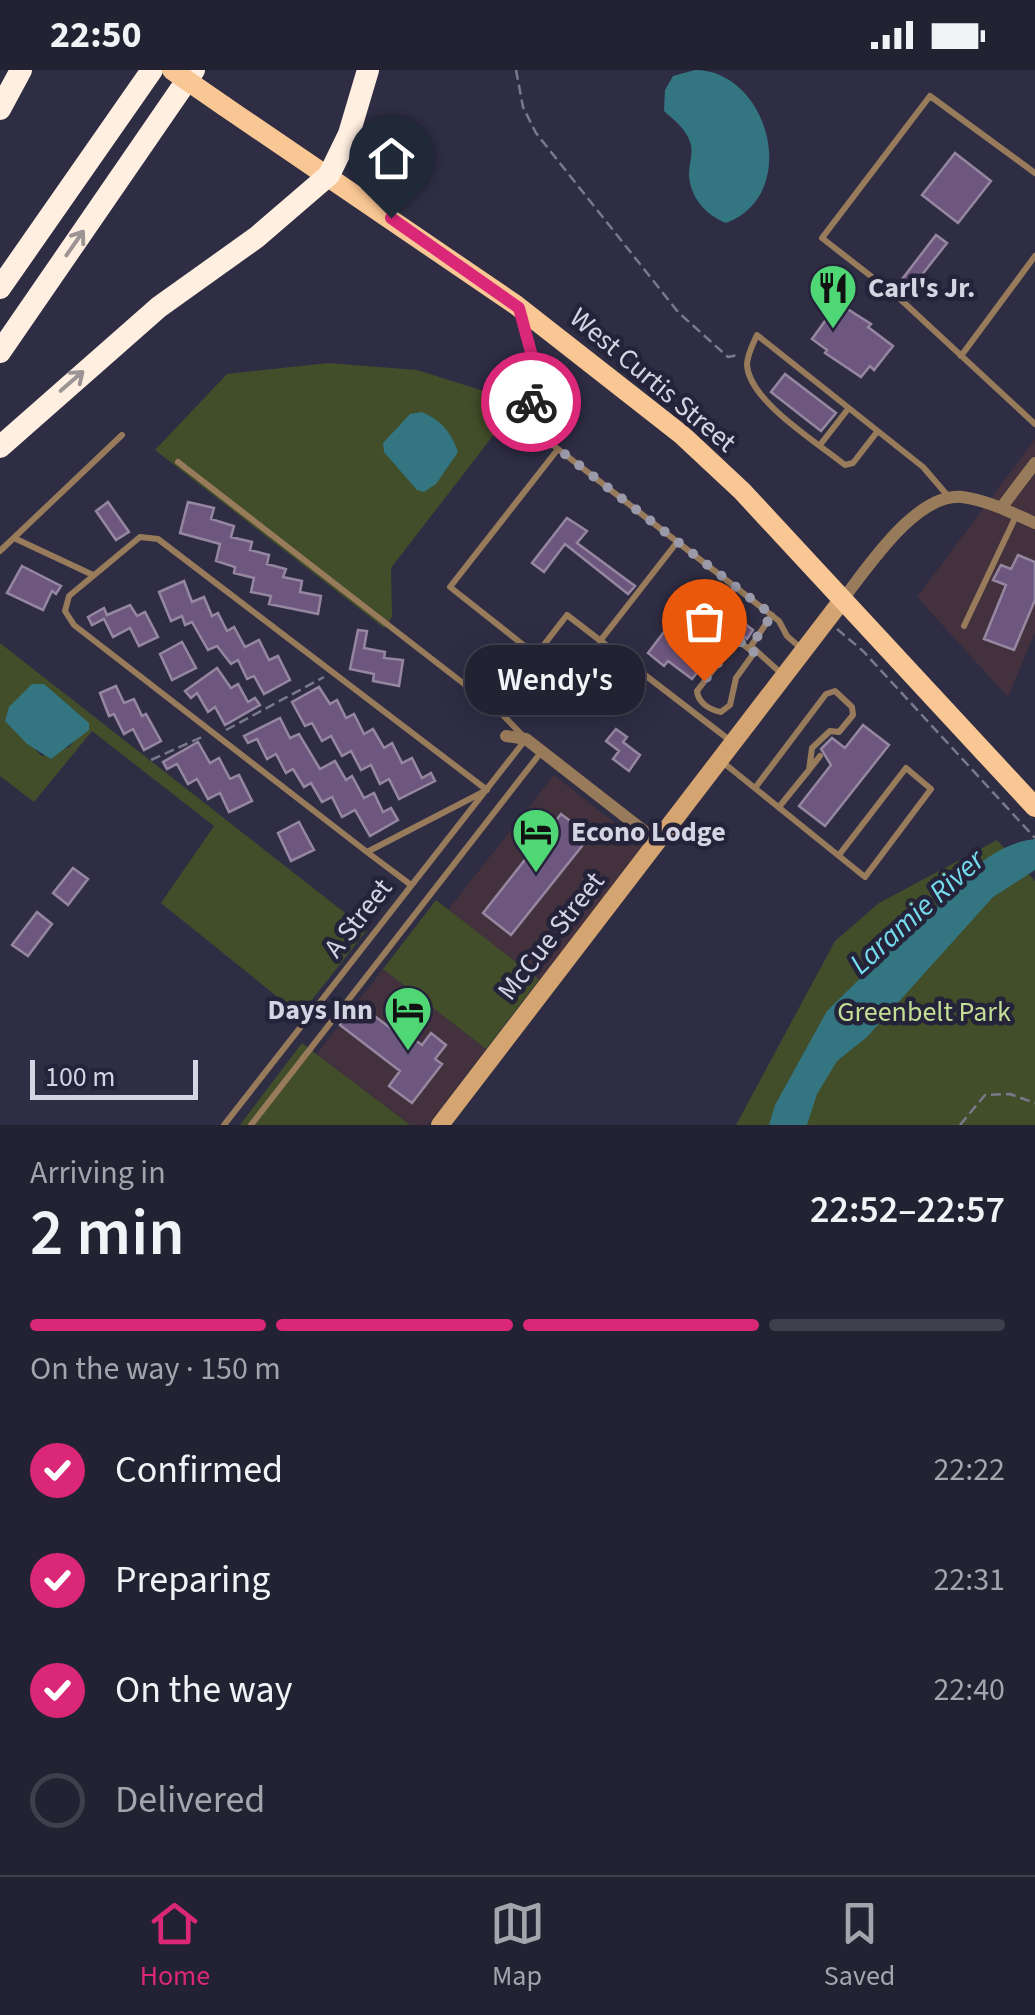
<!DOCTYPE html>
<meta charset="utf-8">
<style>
:root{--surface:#232233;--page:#2f2f3f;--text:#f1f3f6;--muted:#a3a4ac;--line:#403f4e;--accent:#db2777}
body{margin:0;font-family:"Source Sans 3",sans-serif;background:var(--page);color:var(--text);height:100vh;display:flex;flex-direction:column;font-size:38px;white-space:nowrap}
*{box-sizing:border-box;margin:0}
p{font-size:32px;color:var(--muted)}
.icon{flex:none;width:55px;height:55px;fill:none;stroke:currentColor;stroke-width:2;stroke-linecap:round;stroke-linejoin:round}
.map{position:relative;height:1055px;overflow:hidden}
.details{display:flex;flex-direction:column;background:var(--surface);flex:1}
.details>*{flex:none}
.scale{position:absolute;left:30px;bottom:25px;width:168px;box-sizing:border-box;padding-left:10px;border:5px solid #d4d4e3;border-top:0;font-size:28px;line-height:35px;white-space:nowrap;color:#d4d4e3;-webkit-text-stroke:8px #252339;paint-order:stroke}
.pin{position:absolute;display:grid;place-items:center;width:85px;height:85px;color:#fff;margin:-102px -42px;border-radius:50% 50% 50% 0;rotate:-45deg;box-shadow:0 0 10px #0007}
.pin .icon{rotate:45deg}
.courier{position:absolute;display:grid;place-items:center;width:100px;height:100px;margin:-50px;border:8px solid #db2777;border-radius:50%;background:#fff;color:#222;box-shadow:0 2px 12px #0007}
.bubble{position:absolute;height:70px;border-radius:30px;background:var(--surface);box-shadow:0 5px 25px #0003,0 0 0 2px var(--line);font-size:32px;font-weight:600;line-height:70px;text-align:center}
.headline em{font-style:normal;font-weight:600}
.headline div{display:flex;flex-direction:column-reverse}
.headline{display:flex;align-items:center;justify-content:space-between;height:170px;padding:0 30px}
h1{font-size:65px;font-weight:600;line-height:75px}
.bar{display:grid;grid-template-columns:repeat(4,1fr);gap:15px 10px;align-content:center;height:120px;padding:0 30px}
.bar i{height:12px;border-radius:8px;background:var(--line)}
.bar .selected{background:var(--accent)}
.bar p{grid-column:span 4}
ol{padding:0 30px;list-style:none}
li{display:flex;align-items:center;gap:30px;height:110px}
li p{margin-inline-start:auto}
li .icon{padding:10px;border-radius:50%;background:var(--accent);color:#fff;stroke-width:4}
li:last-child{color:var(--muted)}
li i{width:55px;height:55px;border:5px solid var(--line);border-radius:50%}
.status{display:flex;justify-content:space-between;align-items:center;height:70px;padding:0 50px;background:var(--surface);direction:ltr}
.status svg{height:28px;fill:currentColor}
.dock{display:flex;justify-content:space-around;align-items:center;height:140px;border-top:2px solid var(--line);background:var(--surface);font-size:28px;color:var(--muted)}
.dock a{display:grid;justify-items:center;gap:5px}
.dock .selected{color:var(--accent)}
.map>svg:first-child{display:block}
</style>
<div class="status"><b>22:50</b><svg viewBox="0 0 49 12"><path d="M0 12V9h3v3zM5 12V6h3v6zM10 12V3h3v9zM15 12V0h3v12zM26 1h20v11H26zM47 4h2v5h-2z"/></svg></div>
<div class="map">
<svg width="1035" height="1055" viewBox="0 0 1035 1055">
<rect width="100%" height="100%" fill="#2f2d44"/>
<!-- commercial -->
<path fill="#43323d" d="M1035,369V562L1008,627L917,527Z
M554,705L644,776L539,910L448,840Z
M383,899L486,979L428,1055H410L317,984Z"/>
<!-- green -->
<path fill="#424e2a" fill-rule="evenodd" d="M328,293L417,300L519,332L391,498L392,547L384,558L155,380L227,304Z
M0,573L367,860L300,945L161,833L214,756L92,661L34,732L0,706ZM6,652L78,667L69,677L42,686Z
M997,770L1035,811V1055H736L835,871L879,833Z
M436,830L539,910L486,979L383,899Z
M302,973L410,1055H240Z"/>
<!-- water -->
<path fill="#347582" d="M695,0C769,0 802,125 726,153C706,145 690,128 689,104C689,93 694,83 690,72C686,59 674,50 664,41L665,20L673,6Z
M422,342C442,351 451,362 458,382L436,414L424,422L417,420L384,382L383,373L410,344Z
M32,614H44L89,653V660L51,689L27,674L5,651L9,637Z
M1035,769V800L993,827L867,967L837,991L817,1024L807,1055H769L775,1035L827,941L891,878L905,871C942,833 980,775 1035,769Z"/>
<!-- building -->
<path fill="#6e577f" stroke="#9587a0" stroke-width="2.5" d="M955,83L991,111L958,153L922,125Z
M936,165L947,173L906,225L896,217Z
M838,233L871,254L868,257L893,276L874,300L870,296L861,307L825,283L827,280L812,269Z
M785,304L836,343L821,361L771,322Z
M108,432L129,462L116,470L96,441Z
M188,432L214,438L211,449L234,456L231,467L252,472L250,480L269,485L267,494L286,499L283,507L302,511L300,522L321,526L318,544L269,534L271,526L251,522L254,508L234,503L235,497L216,491L220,474L180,463Z
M567,448L587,461L577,473L635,516L628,524L565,474L544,502L532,493Z
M1018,485L1035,492V530L1014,580L984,569L1006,515L993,510L1001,495L1011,499Z
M22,496L61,516L56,524L52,521L43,540L7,523Z
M184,511L192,532L204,527L212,546L218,543L227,561L234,557L245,577L259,570L269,590L278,586L290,610L264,624L254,606L247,609L238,590L231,594L217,576L208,580L192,552L185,555L182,546L171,551L159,522Z
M706,524L753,560L747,569L700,532Z
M130,535L137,546L145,542L158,567L139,576L130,558L113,567L104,549L92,555L88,547L104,538L107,545Z
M673,550L714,581L692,609L668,591L664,596L648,583Z
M358,560L367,561L364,578L385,582L384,588L403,590L399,616L373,611L374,604L350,599Z
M182,572L196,598L172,610L160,584Z
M217,598L231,618L238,614L248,632L255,628L260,635L225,655L215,637L208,642L197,623L191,628L185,621Z
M116,616L124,633L134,629L142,646L146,644L161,671L144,680L133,659L124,664L114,644L109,646L100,623Z
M319,617L330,634L337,630L346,648L354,644L364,664L373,659L384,678L392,673L402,693L412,688L422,708L431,703L435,711L399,729L389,709L380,714L371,695L361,700L351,681L342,686L331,666L322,671L312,653L305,656L292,632Z
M280,648L290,668L299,664L320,699L335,691L346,710L352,706L364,728L374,723L383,742L391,738L398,750L370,766L355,740L342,747L332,727L322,732L311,713L304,717L293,699L286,703L276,684L267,689L257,669L248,673L244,666Z
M863,655L889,675L825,756L799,736L831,695L821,679L832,668L845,678Z
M616,659L627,667L623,672L640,685L629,701L613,689L619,681L606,671Z
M198,672L210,693L219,688L230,709L239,705L252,731L229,742L220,723L208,729L197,709L188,714L177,694L167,699L163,692Z
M561,744L590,766L511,865L483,843Z
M299,752L314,780L291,791L278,763Z
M73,798L88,809L68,835L53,823Z
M37,842L52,854L28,886L12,875Z
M357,933L412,974L415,970L422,975L431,963L446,975L435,989L442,994L412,1033L389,1016L400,1001L340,955Z"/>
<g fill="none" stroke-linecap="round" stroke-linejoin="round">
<!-- path -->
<path stroke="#7a798c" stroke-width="2.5" stroke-dasharray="10 5" stroke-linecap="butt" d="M516,0L523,37L536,63L678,242L728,287L738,285
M837,559L863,581L1035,768
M226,660L324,607
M151,690L204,666
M960,1055L985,1025L1010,1024L1035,1033"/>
<!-- service -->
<path stroke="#987b5b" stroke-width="6" d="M1035,103L930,26L822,168L899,228L1035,354
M522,248L535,297L526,354L558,379L450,517L536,585L567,545L732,672
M961,286L1035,186
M877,362L853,393L845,395C818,373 749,331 747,295C747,285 753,274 757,265L923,397L948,426
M820,375L848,339
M558,379L779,551L787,566L803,580
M178,392L499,641L526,669L224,1055
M14,468L93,505
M0,481L122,365
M692,535L754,583L736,608L730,635L721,642C710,640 698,633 697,621L737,569
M772,545L751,576L783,605
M964,556L1016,446
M600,571L678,471
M720,690L865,807L931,719L906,698L839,785
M809,700L820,686
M755,718L826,624L835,621L852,637L853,645L839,662L830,661L812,678L809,700L779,737
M367,782L487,720L158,469L140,467L69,526L65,541L74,555L367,782L411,815
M251,1055L542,681"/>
<!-- minor -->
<path stroke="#987b5b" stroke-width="12" d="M1001,438L1035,393
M843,529C869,496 916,423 962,427C987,430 1012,443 1035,453
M506,666L526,669L658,772"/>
<!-- secondary -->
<path stroke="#d4a471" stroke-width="18" d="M440,1055L843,529"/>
<!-- primary -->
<path stroke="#f9c793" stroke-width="20" d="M224,36L516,235L682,365L742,421L1035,737"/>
<!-- motorway -->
<path stroke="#feefe0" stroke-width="22" d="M0,39L21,0
M0,218L152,0
M0,282L194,0
M0,377L159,237L257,167L329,105L349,64L368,0"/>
<!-- primary-bridge -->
<path stroke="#f9c793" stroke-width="20" d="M172,0L224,36"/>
</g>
<!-- one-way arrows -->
<defs><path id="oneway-shaft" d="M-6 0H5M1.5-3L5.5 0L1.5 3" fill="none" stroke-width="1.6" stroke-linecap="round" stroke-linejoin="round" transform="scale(2.5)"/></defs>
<g stroke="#9c9395">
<use href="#oneway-shaft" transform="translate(75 173) rotate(-55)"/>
<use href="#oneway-shaft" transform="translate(72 311) rotate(-41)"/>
</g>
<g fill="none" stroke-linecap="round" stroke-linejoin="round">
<!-- done -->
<path stroke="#9a9aab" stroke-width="10" stroke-dasharray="0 18" d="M531,332L526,354L772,545L751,576L754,583L737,569L704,611"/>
<!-- route -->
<path stroke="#db2777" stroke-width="12" d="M391,148L519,238L535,297L531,332"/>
</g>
<!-- icons -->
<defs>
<g id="restaurant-pin" transform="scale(2.5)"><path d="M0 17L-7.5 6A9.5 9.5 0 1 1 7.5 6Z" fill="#4fd675" stroke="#252339"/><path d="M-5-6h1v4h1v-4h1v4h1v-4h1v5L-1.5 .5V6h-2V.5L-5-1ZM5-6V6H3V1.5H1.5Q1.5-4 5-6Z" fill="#111"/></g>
<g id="hotel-pin" transform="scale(2.5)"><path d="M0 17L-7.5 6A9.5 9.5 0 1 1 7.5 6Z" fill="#4fd675" stroke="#252339"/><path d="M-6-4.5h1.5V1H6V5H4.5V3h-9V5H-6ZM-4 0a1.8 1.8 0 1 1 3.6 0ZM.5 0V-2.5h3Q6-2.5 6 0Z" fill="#111"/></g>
</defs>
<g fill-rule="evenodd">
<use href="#restaurant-pin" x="833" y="218"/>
<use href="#hotel-pin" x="536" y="762"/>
<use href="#hotel-pin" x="408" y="940"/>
</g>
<g text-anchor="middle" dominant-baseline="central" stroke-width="9" stroke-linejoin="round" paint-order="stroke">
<!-- poi labels -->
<g font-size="28" font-weight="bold" fill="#d4d4e3" stroke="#252339" text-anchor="start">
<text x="868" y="218">Carl's Jr.</text>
<text x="571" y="762">Econo Lodge</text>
<text x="373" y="940" text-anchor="end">Days Inn</text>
</g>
<!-- street labels -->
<g font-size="28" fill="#d4d4e3" stroke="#252339">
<text transform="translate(653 310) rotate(40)">West Curtis Street</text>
<text transform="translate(358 848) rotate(-52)">A Street</text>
<text transform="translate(551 866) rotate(-52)">McCue Street</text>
</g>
<!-- park labels -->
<g font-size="28" fill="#c4de96" stroke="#252339">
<text x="924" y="942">Greenbelt Park</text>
</g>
<!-- water labels -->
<g font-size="30" font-style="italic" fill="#75dbee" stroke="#252339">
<text transform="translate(917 842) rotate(-42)">Laramie River</text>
</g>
</g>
</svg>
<div class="scale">100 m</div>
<div class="pin" style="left:704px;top:611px;background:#ea580c"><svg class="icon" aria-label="bag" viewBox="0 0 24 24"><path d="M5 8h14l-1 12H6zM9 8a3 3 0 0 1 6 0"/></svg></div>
<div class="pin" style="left:391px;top:148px;background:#1f2937"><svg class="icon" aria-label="home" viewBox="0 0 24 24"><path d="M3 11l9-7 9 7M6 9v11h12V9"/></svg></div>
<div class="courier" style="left:531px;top:332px"><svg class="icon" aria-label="bike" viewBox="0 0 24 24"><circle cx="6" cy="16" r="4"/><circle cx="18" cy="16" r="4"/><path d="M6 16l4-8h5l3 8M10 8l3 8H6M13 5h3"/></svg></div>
<div class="bubble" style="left:465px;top:575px;width:180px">Wendy's</div>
</div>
<section class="details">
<div class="headline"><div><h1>2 min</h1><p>Arriving in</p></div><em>22:52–22:57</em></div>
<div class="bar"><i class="selected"></i><i class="selected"></i><i class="selected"></i><i></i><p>On the way · 150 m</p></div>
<ol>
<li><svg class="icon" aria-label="check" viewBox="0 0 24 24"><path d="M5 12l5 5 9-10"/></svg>Confirmed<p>22:22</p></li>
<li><svg class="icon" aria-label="check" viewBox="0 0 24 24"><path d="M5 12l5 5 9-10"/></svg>Preparing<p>22:31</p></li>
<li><svg class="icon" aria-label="check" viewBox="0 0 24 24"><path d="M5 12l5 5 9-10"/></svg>On the way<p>22:40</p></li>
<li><i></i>Delivered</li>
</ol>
</section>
<nav class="dock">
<a class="selected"><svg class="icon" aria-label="home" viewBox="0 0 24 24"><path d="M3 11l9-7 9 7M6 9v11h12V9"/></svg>Home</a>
<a><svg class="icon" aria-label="map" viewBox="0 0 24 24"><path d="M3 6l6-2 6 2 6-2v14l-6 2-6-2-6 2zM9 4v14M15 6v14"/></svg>Map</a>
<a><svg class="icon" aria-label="saved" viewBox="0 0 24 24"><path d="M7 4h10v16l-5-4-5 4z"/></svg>Saved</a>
</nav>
